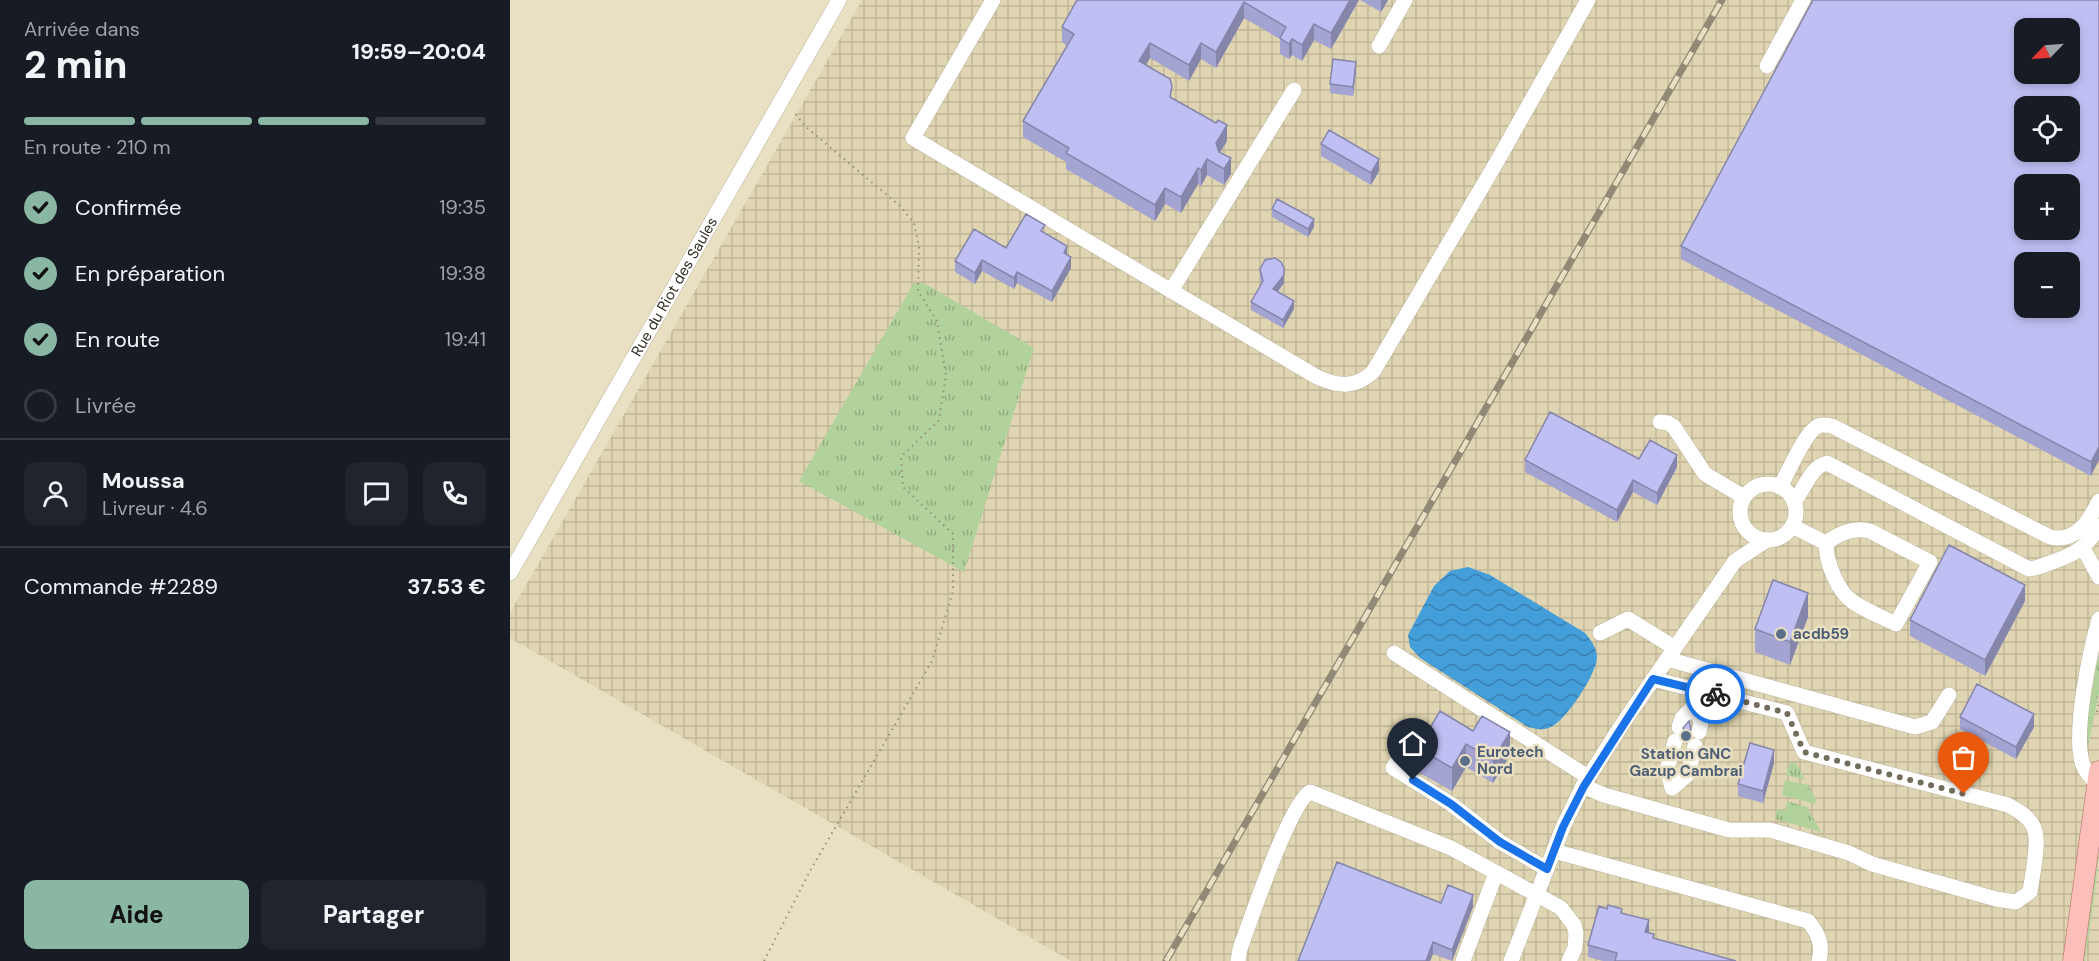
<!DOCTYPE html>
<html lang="fr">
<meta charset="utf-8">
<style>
:root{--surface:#171b24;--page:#20242c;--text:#f1f3f6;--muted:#9ea1a6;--line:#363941;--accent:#8ab6a4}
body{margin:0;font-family:"DM Sans",sans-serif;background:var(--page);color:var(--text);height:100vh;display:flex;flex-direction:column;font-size:22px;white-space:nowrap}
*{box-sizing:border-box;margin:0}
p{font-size:20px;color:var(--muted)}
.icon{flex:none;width:33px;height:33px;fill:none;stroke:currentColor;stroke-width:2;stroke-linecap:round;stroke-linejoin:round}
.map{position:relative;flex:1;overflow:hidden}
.side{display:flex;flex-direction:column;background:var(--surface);width:510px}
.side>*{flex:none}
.needle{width:39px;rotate:245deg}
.buttons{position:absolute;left:1504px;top:18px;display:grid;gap:12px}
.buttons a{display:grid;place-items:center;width:66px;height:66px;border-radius:12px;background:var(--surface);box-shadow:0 3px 9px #0003;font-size:30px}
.pin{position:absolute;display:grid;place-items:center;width:51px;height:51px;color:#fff;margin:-62px -26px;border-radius:50% 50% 50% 0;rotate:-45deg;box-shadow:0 0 6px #0007}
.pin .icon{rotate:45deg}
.courier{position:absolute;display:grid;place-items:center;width:60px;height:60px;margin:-30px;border:4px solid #1a73e8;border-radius:50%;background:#fff;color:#222;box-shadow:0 2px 8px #0007}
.head em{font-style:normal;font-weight:800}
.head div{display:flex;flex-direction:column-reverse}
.head{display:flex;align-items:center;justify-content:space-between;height:102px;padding:0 24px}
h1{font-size:39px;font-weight:800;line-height:45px}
.bar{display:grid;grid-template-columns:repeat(4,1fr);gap:9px 6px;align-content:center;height:72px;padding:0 24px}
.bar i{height:8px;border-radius:4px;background:var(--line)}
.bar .selected{background:var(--accent)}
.bar p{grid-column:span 4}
.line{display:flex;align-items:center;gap:15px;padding:0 24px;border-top:2px solid var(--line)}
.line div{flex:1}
.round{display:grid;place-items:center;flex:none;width:63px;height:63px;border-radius:12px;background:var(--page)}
ol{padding:0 24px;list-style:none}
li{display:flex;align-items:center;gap:18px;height:66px}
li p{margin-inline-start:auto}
li .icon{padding:6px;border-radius:50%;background:var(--accent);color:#111;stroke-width:4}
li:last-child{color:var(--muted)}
li i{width:33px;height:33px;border:3px solid var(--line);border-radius:50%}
.cta{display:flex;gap:12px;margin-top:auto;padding:12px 24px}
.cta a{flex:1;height:69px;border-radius:12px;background:var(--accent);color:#111;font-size:24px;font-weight:800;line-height:69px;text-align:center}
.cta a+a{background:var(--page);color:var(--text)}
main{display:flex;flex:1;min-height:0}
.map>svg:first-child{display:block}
</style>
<main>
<section class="side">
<div class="head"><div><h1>2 min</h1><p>Arrivée dans</p></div><em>19:59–20:04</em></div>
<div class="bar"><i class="selected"></i><i class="selected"></i><i class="selected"></i><i></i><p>En route · 210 m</p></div>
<ol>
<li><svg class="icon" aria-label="check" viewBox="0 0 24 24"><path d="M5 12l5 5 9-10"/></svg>Confirmée<p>19:35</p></li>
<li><svg class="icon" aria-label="check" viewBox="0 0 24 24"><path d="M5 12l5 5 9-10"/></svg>En préparation<p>19:38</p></li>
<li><svg class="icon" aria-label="check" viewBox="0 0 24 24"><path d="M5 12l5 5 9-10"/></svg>En route<p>19:41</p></li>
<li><i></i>Livrée</li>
</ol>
<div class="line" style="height:108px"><a class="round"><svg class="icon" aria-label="person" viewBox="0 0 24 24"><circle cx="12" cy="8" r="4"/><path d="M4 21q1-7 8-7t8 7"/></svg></a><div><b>Moussa</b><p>Livreur · 4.6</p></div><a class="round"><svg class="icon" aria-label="chat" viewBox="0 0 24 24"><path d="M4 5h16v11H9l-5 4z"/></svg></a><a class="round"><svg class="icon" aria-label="phone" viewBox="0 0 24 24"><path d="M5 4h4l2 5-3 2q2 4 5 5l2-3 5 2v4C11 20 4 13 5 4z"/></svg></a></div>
<div class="line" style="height:78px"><div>Commande #2289</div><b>37.53 €</b></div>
<div class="cta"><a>Aide</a><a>Partager</a></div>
</section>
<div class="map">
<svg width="1589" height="961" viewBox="0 0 1589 961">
<defs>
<pattern id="industrial-grid" width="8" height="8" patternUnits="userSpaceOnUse" patternTransform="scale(1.5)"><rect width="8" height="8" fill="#e0d5b2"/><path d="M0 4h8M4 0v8" fill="none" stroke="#c1b799"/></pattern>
<pattern id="grass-tufts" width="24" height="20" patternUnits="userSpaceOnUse" patternTransform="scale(1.5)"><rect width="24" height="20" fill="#b1d29a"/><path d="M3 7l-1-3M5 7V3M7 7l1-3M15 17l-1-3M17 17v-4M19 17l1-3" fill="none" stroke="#91ab7d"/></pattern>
<pattern id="water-waves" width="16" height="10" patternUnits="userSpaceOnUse" patternTransform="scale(1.5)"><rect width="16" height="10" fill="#449eda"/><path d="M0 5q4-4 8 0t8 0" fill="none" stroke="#3981b1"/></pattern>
</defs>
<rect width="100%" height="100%" fill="#e9e0c3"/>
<!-- industrial -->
<path fill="url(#industrial-grid)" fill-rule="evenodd" d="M352,0H1589V961H561L0,638V613ZM1515,28H1560V74H1515ZM1515,106H1560V152H1515ZM1515,184H1560V230H1515ZM1515,262H1560V308H1515Z"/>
<!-- grass -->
<path fill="url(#grass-tufts)" d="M404,283H414L524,348L454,572L289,481Z
M1589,652V692L1577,751L1578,714Z
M1280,762L1286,763L1295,780L1276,775Z
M1275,780L1298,785L1306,799L1305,804L1272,795Z
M1277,801L1297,807L1311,832L1265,819L1267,809L1275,811Z
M1589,832C1589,874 1581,918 1575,961H1572Z"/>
<!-- water -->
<path fill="url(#water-waves)" d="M958,567L980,575L1075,633C1081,640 1087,648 1087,658C1086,675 1056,720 1041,727C1032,731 1026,729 1018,727L910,658L900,647L898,635L924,586L940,571Z"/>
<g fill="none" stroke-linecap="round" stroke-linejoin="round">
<!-- minor casing -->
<g stroke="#bdb499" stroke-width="16">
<g id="minor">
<path d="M483,0L403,138L807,377C829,387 845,388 863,372L985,165L1078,0"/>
<path d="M869,46L895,0"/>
<path d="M1257,66L1293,0"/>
<path d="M661,291L784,90"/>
<path d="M1150,422L1158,423L1164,427L1195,474L1234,497"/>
<circle cx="1258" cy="512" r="28"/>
<path d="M1270,487C1278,473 1295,432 1308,426C1312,424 1317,425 1322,426L1540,537C1566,543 1579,521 1589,501"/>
<path d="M1284,502C1294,490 1301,466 1317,463L1519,569L1525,568C1554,558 1574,554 1589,526"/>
<path d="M1282,526L1316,543C1316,562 1327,591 1343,602C1356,611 1372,617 1386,624L1420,562L1360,531C1343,527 1330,533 1316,543"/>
<path d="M1573,548L1589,577"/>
<path id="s1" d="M0,573L329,0"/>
<path d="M1090,633L1118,619L1165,648"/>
<path d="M884,653L1078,777"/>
<path d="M1157,659L1405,727L1422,722L1439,695"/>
<path d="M1169,727L1172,718L1185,705L1191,723L1189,732"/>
<path d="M1165,741L1157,769L1162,788L1178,774L1185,746"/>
<path d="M894,750L883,768L941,804L990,842L1037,869"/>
<path d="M1587,783C1581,778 1576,773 1573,765C1562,735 1580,651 1589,619"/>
<path d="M1073,786L1094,795L1219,830H1260L1339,853L1362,864L1486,899L1506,902L1520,892C1522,876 1531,839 1523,826C1518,816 1507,810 1498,805L1294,752L1277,713L1143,679"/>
<path d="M1044,851L1298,921C1309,934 1313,945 1309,961"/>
<path d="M728,961L730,949C740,921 780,803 800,792L941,848L1051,908L1064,925L1066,933L1065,948L1059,961"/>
<path d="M953,961L986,873"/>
<path d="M1001,961L1053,827L1073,786L1113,723L1225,561L1257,540"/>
</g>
</g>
<!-- major casing -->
<g stroke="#b47066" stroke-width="21">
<path id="major" d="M1563,961L1589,771"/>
</g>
<!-- path -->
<path stroke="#958e7a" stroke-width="2" stroke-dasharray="1.5 4.5" stroke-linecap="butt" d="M1587,712L1589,703
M254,961L300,871L422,661L443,591V534L393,487L391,457L429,420L436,375L427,321L408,291L409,247L404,223L390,206L296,127L283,111"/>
<!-- minor -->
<use href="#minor" stroke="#fff" stroke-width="15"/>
<!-- major -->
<use href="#major" stroke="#fcbeb8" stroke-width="20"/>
<!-- rail casing -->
<g stroke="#908975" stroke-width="7">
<path id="rail" d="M656,961L1212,0"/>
</g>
<!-- rail -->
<use href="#rail" stroke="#e9e0c3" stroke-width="4.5" stroke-dasharray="14" stroke-linecap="butt"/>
</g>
<!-- wall -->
<path fill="#a4a4d2" d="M567,0H849L821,49L804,40L792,61L782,55L779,59L770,54V39L734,18L706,68L691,59L679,81L640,58L636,65L662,98L717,141L710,152L721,174L714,185L697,175L691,186L688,184L671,213L655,204L645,221L556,169V162L513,137V121L557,46L552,42V27Z
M850,0H878L871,12Z
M1589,0L1581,476L1171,259V246Z
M846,70L843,96L820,93V84Z
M811,144L869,171L861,185L811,156Z
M762,209L804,227L798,237L762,217Z
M535,233L557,255L561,268L542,302L507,283L504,289L472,271L465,284L445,272V261L496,248Z
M750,269L774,276V283L768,292L784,309L773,328L741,310V302L751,284L750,277Z
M1129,459L1167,467L1147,505L1123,492L1107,522L1015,472V460Z
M1515,601L1475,676L1400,636V620Z
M1298,617L1280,665L1245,652V629Z
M930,711L1000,755L983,783L956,767L942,791L908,772V748Z
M1450,717L1524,727L1506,759L1450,729Z
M1173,728L1181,737L1176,744L1173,736Z
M1264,763L1253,803L1228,796V784Z
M931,903L963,907L942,961L923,954L920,961H788Z
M1112,913L1139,932L1144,938L1226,961H1093L1078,957V945Z"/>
<!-- shaded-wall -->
<path fill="#8686ab" d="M840,0H849L821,49V33Z
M871,0H878L871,12Z
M734,2V18L706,68V52Z
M804,24V40L792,61V45Z
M782,39V55L779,59V44Z
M640,43V58L629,77V61Z
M691,43V59L679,81V65Z
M846,62V70L843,96V87Z
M717,125V141L706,159V143Z
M721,158V174L714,185V169Z
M697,159V175L691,186V170Z
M869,159V171L861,185V173Z
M688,168V184L671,213V197Z
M655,188V204L645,221V205Z
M804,219V227L798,237V229Z
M557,246V257L554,253Z
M561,257V268L542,302V291Z
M472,260V271L465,284V273Z
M774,268V283L763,297V289Z
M507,272V283L504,289V278Z
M784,301V309L773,328V320Z
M1589,447V460L1581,476V462Z
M1167,455V467L1147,505V493Z
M1123,480V492L1107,522V510Z
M1515,585V601L1475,676V660Z
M1298,593V617L1280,665V642Z
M1524,714V727L1506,759V747Z
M1181,729V737L1176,744V736Z
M1000,732V755L983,783V760Z
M956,744V767L942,791V768Z
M1264,750V763L1253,803V791Z
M963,895V907L942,961V950Z
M1139,920V932H1135Z
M923,942V954L920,961H916Z"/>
<!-- building -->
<path fill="#bfbff4" stroke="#8686ab" stroke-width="1.5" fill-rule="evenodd" d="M567,0H840L821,33L804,24L792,45L782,39L779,44L770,38L776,27L734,2L706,52L691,43L679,65L640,43L629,61L660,79L662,86L660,97L706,123L708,120L717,125L706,143L709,152L721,158L714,169L697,159L691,170L688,168L671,197L655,188L645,205L556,153L559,148L513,121L564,34L552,27Z
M1303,0H1589V447L1581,462L1171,246ZM1515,28H1560V74H1515ZM1515,106H1560V152H1515ZM1515,184H1560V230H1515ZM1515,262H1560V308H1515Z
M823,59L846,62L843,87L820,84Z
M819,130L869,159L861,173L811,144Z
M767,199L804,219L798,229L762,209Z
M516,214L535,225L531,231L557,246L554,253L561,257L542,291L507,272L504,278L472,260L465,273L445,261L464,229L496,248Z
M765,258L771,262L774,268V275L763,289L784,301L773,320L741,302L753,281L750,269L755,260Z
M1040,412L1129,459L1140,440L1167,455L1147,493L1123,480L1107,510L1015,460Z
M1439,545L1515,585L1475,660L1400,620Z
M1263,580L1298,593L1280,642L1245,629Z
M1467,684L1524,714L1506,747L1450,717Z
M930,711L963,731L972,716L1000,732L983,760L956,744L942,768L908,748Z
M1179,721L1181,729L1176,736L1173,728Z
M1240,743L1264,750L1253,791L1228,784Z
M827,862L931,903L938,885L963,895L942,950L923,942L916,961H788Z
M1098,905L1112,909L1111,913L1139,920L1135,932L1144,934L1143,938L1226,961H1105L1107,953L1078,945L1089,906L1097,909Z"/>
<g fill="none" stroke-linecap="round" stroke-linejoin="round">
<!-- done -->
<path stroke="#736d5c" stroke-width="6" stroke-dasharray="0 10.8" d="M1205,694L1277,713L1294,752L1454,794"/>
<!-- route -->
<path stroke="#1a73e8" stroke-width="8" d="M903,780L941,804L990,842L1037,869L1053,827L1074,786L1143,679L1205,694"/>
</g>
<!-- markers -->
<g fill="#5c6f8a" stroke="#e9e0c3" stroke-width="2">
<circle cx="1271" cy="634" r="6"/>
<circle cx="1176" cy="736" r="6"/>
<circle cx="955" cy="761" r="6"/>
</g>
<g text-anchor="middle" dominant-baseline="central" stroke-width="5" stroke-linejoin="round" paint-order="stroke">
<!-- street labels -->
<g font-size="15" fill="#332f24" stroke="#e9e0c3">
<text stroke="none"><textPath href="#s1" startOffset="330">Rue du Riot des Saules</textPath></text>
</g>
<!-- service labels -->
<g font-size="15" font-weight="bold" fill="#4e5e75" stroke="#e9e0c3" text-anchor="start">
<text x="1283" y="634">acdb59</text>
<text x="967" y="752">Eurotech<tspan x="967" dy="17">Nord</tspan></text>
<text x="1176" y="754" text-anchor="middle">Station GNC<tspan x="1176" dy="17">Gazup Cambrai</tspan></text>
</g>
</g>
</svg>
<div class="buttons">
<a><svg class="needle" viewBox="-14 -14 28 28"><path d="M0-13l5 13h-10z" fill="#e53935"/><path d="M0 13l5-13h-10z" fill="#9ea1a6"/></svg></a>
<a><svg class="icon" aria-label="locate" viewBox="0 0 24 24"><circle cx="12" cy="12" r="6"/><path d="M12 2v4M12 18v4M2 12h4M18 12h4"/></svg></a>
<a>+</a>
<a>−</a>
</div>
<div class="pin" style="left:1454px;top:794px;background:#ea580c"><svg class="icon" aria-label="bag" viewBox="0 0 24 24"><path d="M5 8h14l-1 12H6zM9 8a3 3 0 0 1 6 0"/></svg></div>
<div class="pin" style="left:903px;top:780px;background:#1f2937"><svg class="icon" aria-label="home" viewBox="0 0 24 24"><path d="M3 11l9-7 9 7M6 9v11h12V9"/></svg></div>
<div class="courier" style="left:1205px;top:694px"><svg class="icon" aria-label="bike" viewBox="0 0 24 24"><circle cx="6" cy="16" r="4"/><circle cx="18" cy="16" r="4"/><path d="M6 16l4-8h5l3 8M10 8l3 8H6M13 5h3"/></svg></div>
</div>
</main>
